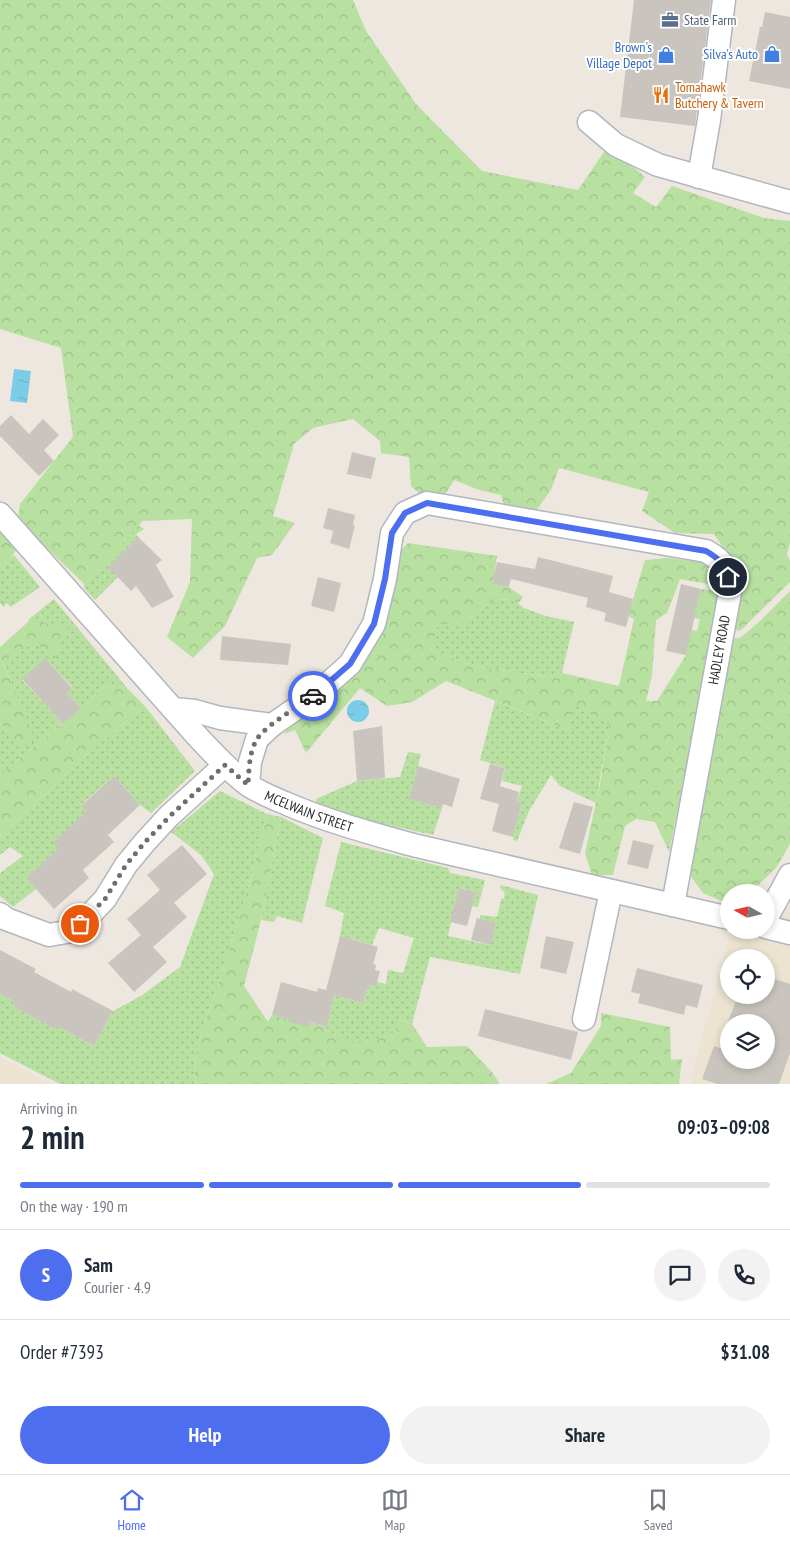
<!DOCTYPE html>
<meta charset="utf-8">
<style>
:root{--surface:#fff;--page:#f2f2f3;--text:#1f2937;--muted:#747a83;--line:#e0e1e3;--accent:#4c6eef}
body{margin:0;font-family:"PT Sans Narrow",sans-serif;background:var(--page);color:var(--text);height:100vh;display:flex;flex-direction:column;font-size:19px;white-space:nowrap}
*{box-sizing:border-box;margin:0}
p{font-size:16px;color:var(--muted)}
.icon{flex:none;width:28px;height:28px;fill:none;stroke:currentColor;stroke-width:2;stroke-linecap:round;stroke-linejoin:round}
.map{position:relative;height:1084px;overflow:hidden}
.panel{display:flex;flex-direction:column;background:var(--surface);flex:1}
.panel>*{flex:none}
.needle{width:32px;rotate:278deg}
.fabs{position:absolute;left:720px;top:884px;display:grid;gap:10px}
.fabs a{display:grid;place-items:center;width:55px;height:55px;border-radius:50%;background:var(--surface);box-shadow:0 2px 8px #0003;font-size:25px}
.pin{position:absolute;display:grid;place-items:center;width:42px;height:42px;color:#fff;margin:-21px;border:2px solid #fff;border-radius:50%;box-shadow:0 1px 5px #0007}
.courier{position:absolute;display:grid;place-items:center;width:50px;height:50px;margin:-25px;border:4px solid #4c6eef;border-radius:50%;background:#fff;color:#222;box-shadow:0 1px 6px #0007}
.summary em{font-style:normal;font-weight:700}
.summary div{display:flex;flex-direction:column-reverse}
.summary{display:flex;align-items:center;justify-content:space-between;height:85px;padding:0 20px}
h1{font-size:32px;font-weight:700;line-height:38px}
.bar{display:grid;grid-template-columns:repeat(4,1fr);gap:8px 5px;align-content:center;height:60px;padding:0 20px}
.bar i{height:6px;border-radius:4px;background:var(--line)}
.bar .active{background:var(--accent)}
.bar p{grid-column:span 4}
.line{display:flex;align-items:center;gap:12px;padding:0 20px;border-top:1px solid var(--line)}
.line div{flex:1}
.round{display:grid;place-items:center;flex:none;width:52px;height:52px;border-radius:26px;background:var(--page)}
.action{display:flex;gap:10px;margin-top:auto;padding:10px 20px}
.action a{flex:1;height:58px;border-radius:30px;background:var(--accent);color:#fff;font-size:20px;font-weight:700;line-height:58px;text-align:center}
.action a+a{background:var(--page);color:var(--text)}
.dock{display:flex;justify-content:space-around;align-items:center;height:70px;border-top:1px solid var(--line);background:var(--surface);font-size:14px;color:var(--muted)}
.dock a{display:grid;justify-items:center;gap:2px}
.dock .active{color:var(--accent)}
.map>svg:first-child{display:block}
</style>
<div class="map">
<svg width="790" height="1084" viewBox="0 0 790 1084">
<defs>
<pattern id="grass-dots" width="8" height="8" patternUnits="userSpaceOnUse" patternTransform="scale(1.25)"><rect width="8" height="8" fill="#b8e0a0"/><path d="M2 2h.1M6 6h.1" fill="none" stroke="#9ec08a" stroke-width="1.8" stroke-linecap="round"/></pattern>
<pattern id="forest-crowns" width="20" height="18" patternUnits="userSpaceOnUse" patternTransform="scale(1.25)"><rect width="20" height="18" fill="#b8e0a0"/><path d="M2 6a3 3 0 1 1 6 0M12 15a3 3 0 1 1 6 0" fill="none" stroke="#9ec08a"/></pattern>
<pattern id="water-ripples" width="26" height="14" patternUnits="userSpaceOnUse" patternTransform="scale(1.25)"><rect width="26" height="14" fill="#7bcde7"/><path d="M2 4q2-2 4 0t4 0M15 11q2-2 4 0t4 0" fill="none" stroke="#6bb0c6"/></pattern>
</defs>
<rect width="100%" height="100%" fill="#ede7e0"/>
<!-- education -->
<path fill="#ede3d1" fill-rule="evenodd" d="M790,903V1084H690L731,930H739L771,937ZM729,958H766V995H729ZM729,1022H766V1060H729Z
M0,1057L49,1084H0Z"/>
<!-- grass -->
<path fill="url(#grass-dots)" d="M139,525L144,529L136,534L139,538L108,567L118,577L95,600L84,588V584Z
M14,555L40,587L11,607L6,603L4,607L0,603V565L9,560Z
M54,599L127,688L105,686L81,708L67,693L72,687L45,658L22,680L63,724L0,774V723L19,745L33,736L2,660L35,642L55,659L28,620Z
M495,599L513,600L524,608L546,616L574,622L562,673L549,677L482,667L431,651L438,624H461Z
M495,701L568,730L574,703L609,725L596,803L560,786L551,775L529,811L517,841L513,840V837L522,802L517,801L522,786L502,781L505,768L480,760Z
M145,706L195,771L151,813L140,805L114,776L81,805L87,812L54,841L59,848L26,878L36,889L13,907L0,896V873L23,856L10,847L0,855V837L87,754Z
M408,752L421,754L410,799L442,808L433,835L365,820L316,803V799L357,781L400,777Z
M220,791L267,814L252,874L218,986L202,1029L194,1063L196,1084H60L0,1053V994L15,1002L13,1006L55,1029L57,1026L94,1046L113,1011L141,996L180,967L214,874L201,855L171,832Z
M281,817L323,838L302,923L277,916L274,922L261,920Z
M341,842L448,868L450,873L485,880L478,907L472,906L476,892L459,888L448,936L490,945L496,923L480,919V915L497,917L501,899L504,898L505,893L500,888L501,885L538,895L520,974L430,957L412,1024L401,1020L391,1036L363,1042H343L337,1035L326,1031L334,995L363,1003L368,985L375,987L377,982L386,984L388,970L403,973L414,938L379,928L372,945L340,936L344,913L325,906Z"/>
<!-- forest -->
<path fill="url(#forest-crowns)" d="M0,0H353L366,31L416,104L482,171L578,190L608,146L645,177L633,193L656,207L672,186L764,218L790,221V543L787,554L790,561V582L741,630L731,631L736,567L714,534L675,533L642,511L649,492L559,468L551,490L536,511L505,508L501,495L479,490L454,480L443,498L421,495L411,486L409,457L381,453L380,441L353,419L313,428L294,444L273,516L295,523L272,555L257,558L225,626L193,658L167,637L190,582L192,519L143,521L84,584L18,520L20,504L73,437L61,348L0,329Z
M0,514L24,540L9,560L0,565Z
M408,543L497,556L493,584L509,587L523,597L518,604L513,600L495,599L461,624H438L431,651L482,667L549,677L562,673L619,686L634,619L628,616L645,560L668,558L708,563V584L680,579L667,613L656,620L652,675L646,701H657L686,655L691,630L697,631L700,619L694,618L701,589L723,592L669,852L655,822L636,819L625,826L613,875H592L585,853L600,784L609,725L574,704L568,730L446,681L412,702L387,706L360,688L306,753L295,730L284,734L296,715L329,694L396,555Z
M790,591V844L776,868L751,892H729V904L703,893L681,863L721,639L740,638L759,622Z
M29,621L68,626L55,660L35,642L2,661L34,736L19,746L0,723V647Z
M105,686L127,688L145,706L87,754L0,837V774L63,724Z
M267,814L281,817L261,920L244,986L268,1022L272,1015L289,1019V1022H310L327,1027L326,1031L338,1035L343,1042H363L391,1036L401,1020L412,1024L427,1047L467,1046L492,1072L500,1084H196L194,1063L202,1029L218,986L252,874Z
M601,1013L670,1027L671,1060L682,1059L679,1084H546L571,1073L601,1026Z"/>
<!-- water -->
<path fill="url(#water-ripples)" d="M14,369L31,371L27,403L10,401Z
M347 711a11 11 0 1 1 22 0a11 11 0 1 1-22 0Z"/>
<!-- building -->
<path fill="#c9c5be" d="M634,0H711L695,126L620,117Z
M765,12L790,17V89L749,81L760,27H762Z
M11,415L29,434L43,419L59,435L44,450L54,461L39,476L0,436V426Z
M352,452L376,458L371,479L347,474Z
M328,508L355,515L353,525L355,526L349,549L330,543L333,531L323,528Z
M138,537L162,560L156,565L174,597L152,608L136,586L131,591L108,567Z
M538,557L613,576L609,592L633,599L626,627L604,621L606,613L586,607L588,598L511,579L509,587L492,584L497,562L535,569Z
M318,577L341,583L334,612L311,606Z
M681,584L701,589L686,655L666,651Z
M222,636L291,644L288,665L220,660Z
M45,658L72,688L67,693L81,708L63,724L22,679Z
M382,726L385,778L357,781L353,731Z
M490,764L505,768L500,786L519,792L517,801L522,802L513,837L492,831L499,804L480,799Z
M418,766L460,779L452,807L443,804L442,808L409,799Z
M114,776L140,805L108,835L114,842L83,870L89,878L54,909L26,878L59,848L53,842L86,812L81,806Z
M574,802L593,807L580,854L559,848Z
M633,840L654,845L648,869L627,864Z
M182,845L207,874L174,903L187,917L153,947L167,962L134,992L108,963L141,935L127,919L160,890L147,875Z
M459,888L476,892L467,926L450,922Z
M477,918L496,923L491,945L471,940Z
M340,936L378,947L373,964L376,965L375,970L380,971L376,987L368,985L363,1003L334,995L327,1027L310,1022L309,1027L289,1022V1019L272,1015L281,982L317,992L318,988L326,990Z
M546,936L574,942L566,974L540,968Z
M0,950L36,969L34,972L71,992L72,989L113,1011L94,1046L57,1026L55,1029L13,1006L15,1002L0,994Z
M637,968L703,985L697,1008L686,1005L684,1015L638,1003L640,994L631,992Z
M766,976L790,984V1053L779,1084H717L702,1079L714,1046L729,1051V1060H766V1022H728L738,995H766Z
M485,1009L578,1032L571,1060L478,1036Z"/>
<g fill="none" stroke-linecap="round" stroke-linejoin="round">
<!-- minor casing -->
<g stroke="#b3b6bf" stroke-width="25">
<g id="minor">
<path d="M589,122L616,145L658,165L790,202"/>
<path d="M699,177L709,120L724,0"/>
<path id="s1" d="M0,514L197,736C213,753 229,771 247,784C258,792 273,798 285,803C326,821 370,833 413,845L729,918"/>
<path d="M173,709L195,711L220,718L272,725L314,696L350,664L374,624L385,579L392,533L405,513L427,503L706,551C726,562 728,570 730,592L673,905"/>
<path d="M248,785L250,762L257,739L272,725"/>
<path d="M0,914L6,919L49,935L72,931L89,916L105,899L126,865L145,842L169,816L225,765"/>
<path d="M766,919L790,875"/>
<path d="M766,927L790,933"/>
<path d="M584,1019L611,891"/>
</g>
</g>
<!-- minor -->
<use href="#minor" stroke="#fff" stroke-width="22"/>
</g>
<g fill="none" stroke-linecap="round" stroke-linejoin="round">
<!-- done -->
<path stroke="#706e6c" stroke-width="5" stroke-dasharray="0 9" d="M80,924L105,899L126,865L145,842L170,816L225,765L248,785C249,770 249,752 257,739C266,725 299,706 313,696"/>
<!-- route -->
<path stroke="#4c6eef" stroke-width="6" d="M313,696L350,664L374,624L385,579L392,533L405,513L427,503L706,551C718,558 725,564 728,577"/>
</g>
<!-- icons -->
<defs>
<g id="office-bare" transform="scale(1.35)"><path d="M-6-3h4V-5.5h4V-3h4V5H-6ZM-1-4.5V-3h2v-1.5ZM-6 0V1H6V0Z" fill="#5c6f8a" stroke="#fff" stroke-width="2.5" paint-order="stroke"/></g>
<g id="shop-bare" transform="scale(1.35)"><path d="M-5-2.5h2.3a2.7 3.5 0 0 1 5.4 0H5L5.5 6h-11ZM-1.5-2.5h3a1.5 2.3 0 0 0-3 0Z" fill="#3f7fe0" stroke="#fff" stroke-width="2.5" paint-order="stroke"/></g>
<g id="restaurant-bare" transform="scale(1.35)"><path d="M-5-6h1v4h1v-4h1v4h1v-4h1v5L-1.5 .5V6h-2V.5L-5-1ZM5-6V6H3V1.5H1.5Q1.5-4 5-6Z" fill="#e8710a" stroke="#fff" stroke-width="2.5" paint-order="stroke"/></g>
</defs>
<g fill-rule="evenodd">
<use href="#office-bare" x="670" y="20"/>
<use href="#shop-bare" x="772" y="54"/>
<use href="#shop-bare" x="666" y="55"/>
<use href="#restaurant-bare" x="661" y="95"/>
</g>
<g text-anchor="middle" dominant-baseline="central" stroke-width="4" stroke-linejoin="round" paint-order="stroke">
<!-- service labels -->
<g font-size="14" fill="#4e5e75" stroke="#fff" text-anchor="start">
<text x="684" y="20">State Farm</text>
</g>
<!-- shop labels -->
<g font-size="14" fill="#366cbe" stroke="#fff" text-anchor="end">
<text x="652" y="47">Brown's<tspan x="652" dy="16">Village Depot</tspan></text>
<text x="758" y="54">Silva's Auto</text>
</g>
<!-- food labels -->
<g font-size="14" fill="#c56008" stroke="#fff" text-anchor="start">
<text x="675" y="87">Tomahawk<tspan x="675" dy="16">Butchery &amp; Tavern</tspan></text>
</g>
<!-- street labels -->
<g font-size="14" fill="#2d2d2d" stroke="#fff">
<text transform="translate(719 650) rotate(-80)">HADLEY ROAD</text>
<text stroke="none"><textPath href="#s1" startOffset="434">MCELWAIN STREET</textPath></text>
</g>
</g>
</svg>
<div class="fabs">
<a><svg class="needle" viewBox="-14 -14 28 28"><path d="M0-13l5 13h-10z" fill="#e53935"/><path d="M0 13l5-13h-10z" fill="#747a83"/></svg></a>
<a><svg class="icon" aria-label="locate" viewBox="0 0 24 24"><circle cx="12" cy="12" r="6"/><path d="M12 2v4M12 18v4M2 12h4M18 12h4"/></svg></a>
<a><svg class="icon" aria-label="layers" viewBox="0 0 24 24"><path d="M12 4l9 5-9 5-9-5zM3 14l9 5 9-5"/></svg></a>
</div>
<div class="pin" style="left:80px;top:924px;background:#ea580c"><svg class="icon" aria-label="bag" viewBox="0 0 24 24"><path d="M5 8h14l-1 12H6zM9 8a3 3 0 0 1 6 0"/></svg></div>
<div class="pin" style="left:728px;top:577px;background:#1f2937"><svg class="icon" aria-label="home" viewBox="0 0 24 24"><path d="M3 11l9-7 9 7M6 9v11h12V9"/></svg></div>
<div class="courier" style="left:313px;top:696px"><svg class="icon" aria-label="car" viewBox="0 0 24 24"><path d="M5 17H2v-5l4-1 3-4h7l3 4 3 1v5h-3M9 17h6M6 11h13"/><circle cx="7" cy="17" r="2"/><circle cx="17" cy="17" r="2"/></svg></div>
</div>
<section class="panel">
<div class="summary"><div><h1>2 min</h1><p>Arriving in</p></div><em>09:03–09:08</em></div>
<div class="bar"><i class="active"></i><i class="active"></i><i class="active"></i><i></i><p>On the way · 190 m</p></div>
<div class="line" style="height:90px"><b class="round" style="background:var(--accent);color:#fff">S</b><div><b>Sam</b><p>Courier · 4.9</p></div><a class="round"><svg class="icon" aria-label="chat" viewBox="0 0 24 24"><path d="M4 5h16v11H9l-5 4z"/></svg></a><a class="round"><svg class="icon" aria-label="phone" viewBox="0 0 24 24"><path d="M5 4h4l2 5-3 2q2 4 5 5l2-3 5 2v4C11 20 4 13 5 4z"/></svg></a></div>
<div class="line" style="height:65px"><div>Order #7393</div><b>$31.08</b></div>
<div class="action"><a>Help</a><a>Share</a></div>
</section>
<nav class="dock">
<a class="active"><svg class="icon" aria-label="home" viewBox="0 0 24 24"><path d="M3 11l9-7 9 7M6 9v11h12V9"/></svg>Home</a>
<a><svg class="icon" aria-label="map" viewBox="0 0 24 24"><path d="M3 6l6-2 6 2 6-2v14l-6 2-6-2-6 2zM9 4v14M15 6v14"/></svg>Map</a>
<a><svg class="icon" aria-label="saved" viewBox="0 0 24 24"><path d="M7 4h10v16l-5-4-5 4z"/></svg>Saved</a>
</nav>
